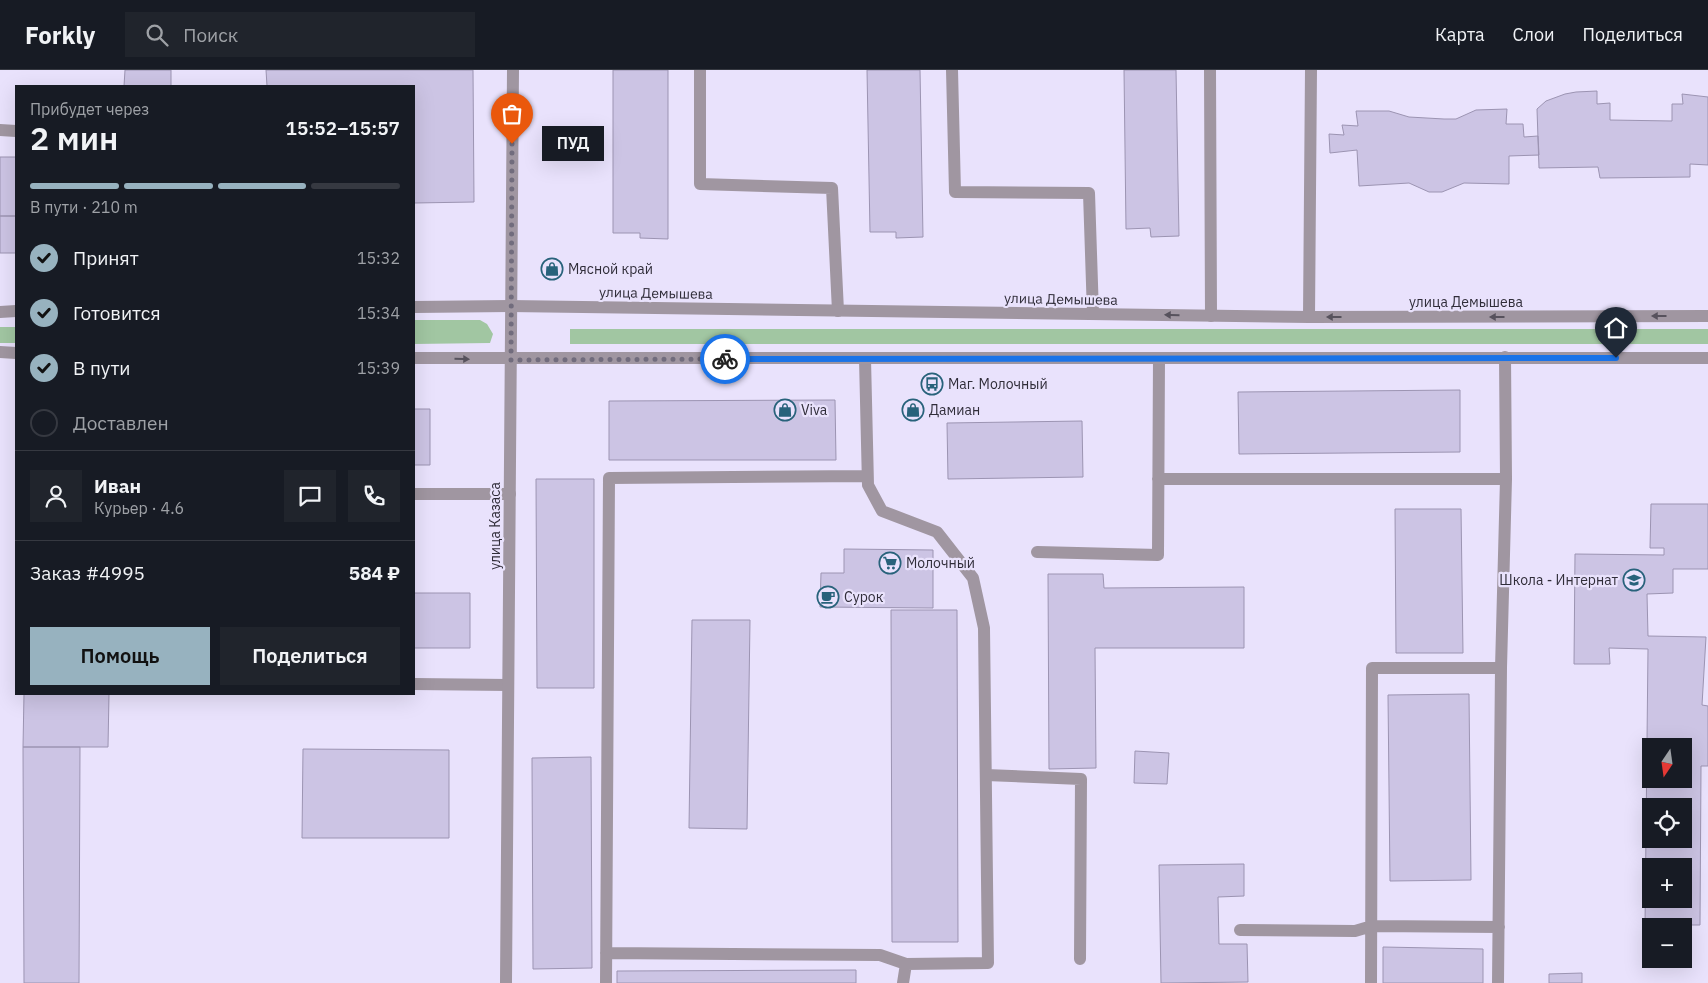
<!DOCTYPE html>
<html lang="ru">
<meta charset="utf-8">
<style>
:root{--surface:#171b24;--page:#20242c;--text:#f1f3f6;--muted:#9ea1a6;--line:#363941;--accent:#97b2bf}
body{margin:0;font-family:"IBM Plex Sans",sans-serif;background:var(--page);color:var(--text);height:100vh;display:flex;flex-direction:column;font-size:19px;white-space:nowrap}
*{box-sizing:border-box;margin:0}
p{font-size:16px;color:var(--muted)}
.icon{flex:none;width:28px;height:28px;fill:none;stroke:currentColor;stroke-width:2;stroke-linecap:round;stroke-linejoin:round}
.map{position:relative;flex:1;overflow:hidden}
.sheet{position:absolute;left:15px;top:15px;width:400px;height:610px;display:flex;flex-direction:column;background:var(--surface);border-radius:0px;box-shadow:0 5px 20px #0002}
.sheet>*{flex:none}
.needle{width:32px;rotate:193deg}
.controls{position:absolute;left:1642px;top:668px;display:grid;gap:10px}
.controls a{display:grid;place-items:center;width:50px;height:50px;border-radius:0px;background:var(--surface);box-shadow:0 5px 20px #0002;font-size:25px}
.pin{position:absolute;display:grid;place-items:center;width:42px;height:42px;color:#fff;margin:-51px -21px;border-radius:50% 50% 50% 0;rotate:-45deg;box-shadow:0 0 5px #0007}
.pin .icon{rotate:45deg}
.courier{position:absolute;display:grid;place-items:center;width:50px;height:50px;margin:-25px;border:4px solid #1a73e8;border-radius:50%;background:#fff;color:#222;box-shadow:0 1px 6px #0007}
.bubble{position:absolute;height:35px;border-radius:0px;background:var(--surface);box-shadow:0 5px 20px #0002;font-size:16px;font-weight:600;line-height:35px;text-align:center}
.head em{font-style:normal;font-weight:600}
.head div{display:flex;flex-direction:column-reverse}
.head{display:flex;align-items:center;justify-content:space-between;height:85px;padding:0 15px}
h1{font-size:32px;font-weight:600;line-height:38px}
.bar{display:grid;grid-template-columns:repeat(4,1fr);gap:8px 5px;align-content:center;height:60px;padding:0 15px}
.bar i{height:6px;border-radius:4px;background:var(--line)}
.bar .selected{background:var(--accent)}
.bar p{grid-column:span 4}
.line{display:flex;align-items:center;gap:12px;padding:0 15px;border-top:1px solid var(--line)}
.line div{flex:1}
.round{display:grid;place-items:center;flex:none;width:52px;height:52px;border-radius:0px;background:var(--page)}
ol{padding:0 15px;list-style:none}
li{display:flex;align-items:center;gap:15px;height:55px}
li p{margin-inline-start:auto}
li .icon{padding:5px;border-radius:50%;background:var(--accent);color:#111;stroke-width:4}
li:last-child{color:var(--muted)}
li i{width:28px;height:28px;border:2px solid var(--line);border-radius:50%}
.button{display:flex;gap:10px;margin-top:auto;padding:10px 15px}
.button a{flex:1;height:58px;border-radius:0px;background:var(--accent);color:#111;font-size:20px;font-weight:600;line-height:58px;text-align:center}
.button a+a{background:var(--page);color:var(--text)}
header{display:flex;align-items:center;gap:30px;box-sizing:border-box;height:70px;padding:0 25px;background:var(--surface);border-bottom:1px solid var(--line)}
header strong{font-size:24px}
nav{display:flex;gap:28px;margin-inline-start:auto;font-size:18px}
.search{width:350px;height:45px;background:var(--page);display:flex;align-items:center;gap:12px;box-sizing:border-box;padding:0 18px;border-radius:0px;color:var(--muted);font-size:19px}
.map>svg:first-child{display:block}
</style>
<header>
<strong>Forkly</strong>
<div class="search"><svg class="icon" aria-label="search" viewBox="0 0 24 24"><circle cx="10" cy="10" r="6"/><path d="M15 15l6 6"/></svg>Поиск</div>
<nav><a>Карта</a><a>Слои</a><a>Поделиться</a></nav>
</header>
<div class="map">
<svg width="1708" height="913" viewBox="0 0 1708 913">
<rect width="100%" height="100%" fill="#e9e2fc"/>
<!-- green -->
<path fill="#a1c6a2" d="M414,250H480L487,254L493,264L490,273L414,274Z
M0,257H16V273H0Z
M570,259H1708V274H570Z"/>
<!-- building -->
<path fill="#ccc4e4" stroke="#9c94b2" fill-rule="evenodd" d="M125,0H171V16H124Z
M266,0H473L474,132L414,133V16H267Z
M613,0H668V169L640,168V163H613Z
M867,0H920L923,167L896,168V162H870Z
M1124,0H1176L1179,166L1151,167L1150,158L1126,159Z
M1597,21V34L1610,33V50L1672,51V34H1683L1682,24L1708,27V95L1690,94V107L1600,108L1598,97L1539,98L1537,39L1546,31L1565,24L1576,22Z
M1507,39L1506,54H1523L1524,67L1538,66L1539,85L1509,86V114L1464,113L1442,122H1429L1409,113L1359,116L1357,80L1330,83L1329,64L1344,65L1342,55L1358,56L1356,41H1389L1409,47L1444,49H1456L1476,40Z
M0,87H16V146H0Z
M0,146H16V183H0Z
M1460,320V382L1239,384L1238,322Z
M835,330L836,390H609V331Z
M414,339H430V395H414Z
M1082,351L1083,407L948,409L947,353Z
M536,409H594V618H537Z
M1651,434H1708V499H1673V523L1647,524L1648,566L1706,567L1702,635L1708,636V696H1701L1700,855H1645L1648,579L1609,578L1610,594H1574L1575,484L1664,485V478H1650ZM1651,676H1684V709H1651ZM1651,736H1684V769H1651ZM1651,796H1684V829H1651Z
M1395,439H1461L1463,583H1396Z
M844,479L933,480V538L820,537L821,503H844Z
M1048,504H1103L1104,518L1244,517V578H1095L1096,698L1049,699Z
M414,523H470V578H414Z
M891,540H957L958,872H892Z
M692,550H750L747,759L689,758Z
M24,624H109L108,677H23Z
M1469,624L1471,810L1390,811L1388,625Z
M23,677H80L79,913H24Z
M303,679L449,680V768H302Z
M1135,681L1169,683L1167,714L1134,713Z
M591,687L592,898L533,899L532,688Z
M1244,794V826L1218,827L1219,874H1247L1248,912L1161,913L1159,795Z
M1383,877L1483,879V913H1383Z
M856,900V913H617V901Z
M1582,903V913H1549V904Z"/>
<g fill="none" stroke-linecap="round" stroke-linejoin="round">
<!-- service -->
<path stroke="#a096a1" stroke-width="12" d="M700,0V114L832,118L838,241
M952,0L955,122L1089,123L1093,244
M1210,0L1211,246
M0,60L16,61
M1309,247L1311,0
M865,289L868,415L882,441L937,462L973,508L984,558L988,893L906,894L903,913
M1158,409H1506
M414,424H510
M1037,482L1158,485L1159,288
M414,614L508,615
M986,705L1081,709L1080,889
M1240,860L1355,861L1372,856L1499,857
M606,883L880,885L906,894
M606,913L609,408L867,406
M1371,913L1372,598H1501
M1498,913L1501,598L1506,409L1505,287"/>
<!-- minor -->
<path stroke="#a096a1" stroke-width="12" d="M506,913L513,0"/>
<!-- tertiary -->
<path stroke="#a096a1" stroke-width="12" d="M414,237L510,236L1309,247L1708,246
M0,242L16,241
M0,282L16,283
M414,288H1708"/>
</g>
<!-- one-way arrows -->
<defs><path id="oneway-solid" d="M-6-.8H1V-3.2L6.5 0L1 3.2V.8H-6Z" transform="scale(1.25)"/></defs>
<g fill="#57525d">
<use href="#oneway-solid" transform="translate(1172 245) rotate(-179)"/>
<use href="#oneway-solid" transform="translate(1659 246) rotate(180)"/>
<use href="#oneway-solid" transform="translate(1334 247) rotate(180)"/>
<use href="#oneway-solid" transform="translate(1497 247) rotate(180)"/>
<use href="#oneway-solid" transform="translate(462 289) rotate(1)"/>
</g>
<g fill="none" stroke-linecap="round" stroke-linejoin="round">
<!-- done -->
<path stroke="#716c7d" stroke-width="5" stroke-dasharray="0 9" d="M512,74L511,290L725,289"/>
<!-- route -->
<path stroke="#1a73e8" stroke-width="6" d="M725,289L1616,288"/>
</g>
<!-- icons -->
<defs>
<g id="shop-ring" transform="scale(1.125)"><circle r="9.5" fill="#e9e2fc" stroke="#28627b" stroke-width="1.5"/><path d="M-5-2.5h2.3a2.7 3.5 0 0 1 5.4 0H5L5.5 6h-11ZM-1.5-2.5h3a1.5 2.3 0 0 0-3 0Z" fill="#28627b"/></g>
<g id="bus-ring" transform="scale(1.125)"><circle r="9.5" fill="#e9e2fc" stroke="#28627b" stroke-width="1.5"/><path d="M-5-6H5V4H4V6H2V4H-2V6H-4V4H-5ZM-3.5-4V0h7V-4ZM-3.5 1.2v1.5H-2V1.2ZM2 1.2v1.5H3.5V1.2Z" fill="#28627b"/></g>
<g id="supermarket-ring" transform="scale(1.125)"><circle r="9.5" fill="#e9e2fc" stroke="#28627b" stroke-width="1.5"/><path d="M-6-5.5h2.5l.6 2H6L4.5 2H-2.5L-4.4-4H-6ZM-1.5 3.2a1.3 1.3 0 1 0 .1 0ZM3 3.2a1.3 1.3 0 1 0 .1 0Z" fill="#28627b"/></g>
<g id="school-ring" transform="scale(1.125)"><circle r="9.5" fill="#e9e2fc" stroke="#28627b" stroke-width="1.5"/><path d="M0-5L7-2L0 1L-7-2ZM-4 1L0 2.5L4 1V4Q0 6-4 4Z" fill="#28627b"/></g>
<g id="cafe-ring" transform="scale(1.125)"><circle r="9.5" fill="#e9e2fc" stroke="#28627b" stroke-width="1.5"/><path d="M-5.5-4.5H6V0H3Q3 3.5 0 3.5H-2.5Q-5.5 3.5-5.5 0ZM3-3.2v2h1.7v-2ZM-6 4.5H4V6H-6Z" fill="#28627b"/></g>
</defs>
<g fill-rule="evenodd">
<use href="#shop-ring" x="552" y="199"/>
<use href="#bus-ring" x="932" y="314"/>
<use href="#shop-ring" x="785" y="340"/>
<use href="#shop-ring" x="913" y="340"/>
<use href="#supermarket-ring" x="890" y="493"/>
<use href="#school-ring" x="1634" y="510"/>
<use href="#cafe-ring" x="828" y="527"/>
</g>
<g text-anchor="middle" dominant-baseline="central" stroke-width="4.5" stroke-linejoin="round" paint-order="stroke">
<!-- poi labels -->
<g font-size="14" fill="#302d39" stroke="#e9e2fc" text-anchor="start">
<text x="568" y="199">Мясной край</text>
<text x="948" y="314">Маг. Молочный</text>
<text x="801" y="340">Viva</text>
<text x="929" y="340">Дамиан</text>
<text x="906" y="493">Молочный</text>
<text x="1618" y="510" text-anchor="end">Школа - Интернат</text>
<text x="844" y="527">Сурок</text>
</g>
<!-- street labels -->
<g font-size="14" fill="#302d39" stroke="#e9e2fc">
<text transform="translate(656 223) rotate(1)">улица Демышева</text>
<text transform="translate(1061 229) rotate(1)">улица Демышева</text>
<text x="1466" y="232">улица Демышева</text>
<text transform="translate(495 456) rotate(-90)">улица Казаса</text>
</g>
</g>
</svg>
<div class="controls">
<a><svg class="needle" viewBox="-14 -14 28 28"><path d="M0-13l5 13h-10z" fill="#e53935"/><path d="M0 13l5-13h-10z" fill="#9ea1a6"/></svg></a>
<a><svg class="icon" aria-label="locate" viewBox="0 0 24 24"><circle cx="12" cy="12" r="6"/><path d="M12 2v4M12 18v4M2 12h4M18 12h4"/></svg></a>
<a>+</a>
<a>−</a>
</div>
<div class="pin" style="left:512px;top:74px;background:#ea580c"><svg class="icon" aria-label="bag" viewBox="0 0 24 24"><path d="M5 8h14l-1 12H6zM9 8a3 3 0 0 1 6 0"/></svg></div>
<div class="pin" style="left:1616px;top:288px;background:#1f2937"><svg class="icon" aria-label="home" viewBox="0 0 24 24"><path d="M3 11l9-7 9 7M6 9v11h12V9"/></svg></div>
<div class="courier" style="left:725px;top:289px"><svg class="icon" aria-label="bike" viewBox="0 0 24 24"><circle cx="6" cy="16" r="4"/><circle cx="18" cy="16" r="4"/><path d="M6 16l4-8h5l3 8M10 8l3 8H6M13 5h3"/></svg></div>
<div class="bubble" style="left:542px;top:56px;width:62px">ПУД</div>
<section class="sheet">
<div class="head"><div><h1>2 мин</h1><p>Прибудет через</p></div><em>15:52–15:57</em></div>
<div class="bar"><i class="selected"></i><i class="selected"></i><i class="selected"></i><i></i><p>В пути · 210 m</p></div>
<ol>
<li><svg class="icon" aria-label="check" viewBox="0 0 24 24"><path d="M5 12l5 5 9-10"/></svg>Принят<p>15:32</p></li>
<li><svg class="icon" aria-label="check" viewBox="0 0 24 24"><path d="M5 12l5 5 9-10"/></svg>Готовится<p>15:34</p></li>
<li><svg class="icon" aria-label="check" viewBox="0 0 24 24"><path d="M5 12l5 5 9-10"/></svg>В пути<p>15:39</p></li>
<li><i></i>Доставлен</li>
</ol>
<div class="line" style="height:90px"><a class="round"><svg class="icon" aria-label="person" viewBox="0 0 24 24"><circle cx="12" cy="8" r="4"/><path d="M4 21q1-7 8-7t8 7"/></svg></a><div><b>Иван</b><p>Курьер · 4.6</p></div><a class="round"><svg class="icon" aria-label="chat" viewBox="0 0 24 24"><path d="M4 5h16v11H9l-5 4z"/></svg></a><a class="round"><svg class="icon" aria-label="phone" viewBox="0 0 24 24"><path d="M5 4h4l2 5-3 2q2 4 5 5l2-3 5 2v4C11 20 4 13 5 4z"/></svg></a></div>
<div class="line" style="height:65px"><div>Заказ #4995</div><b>584 ₽</b></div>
<div class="button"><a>Помощь</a><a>Поделиться</a></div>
</section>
</div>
